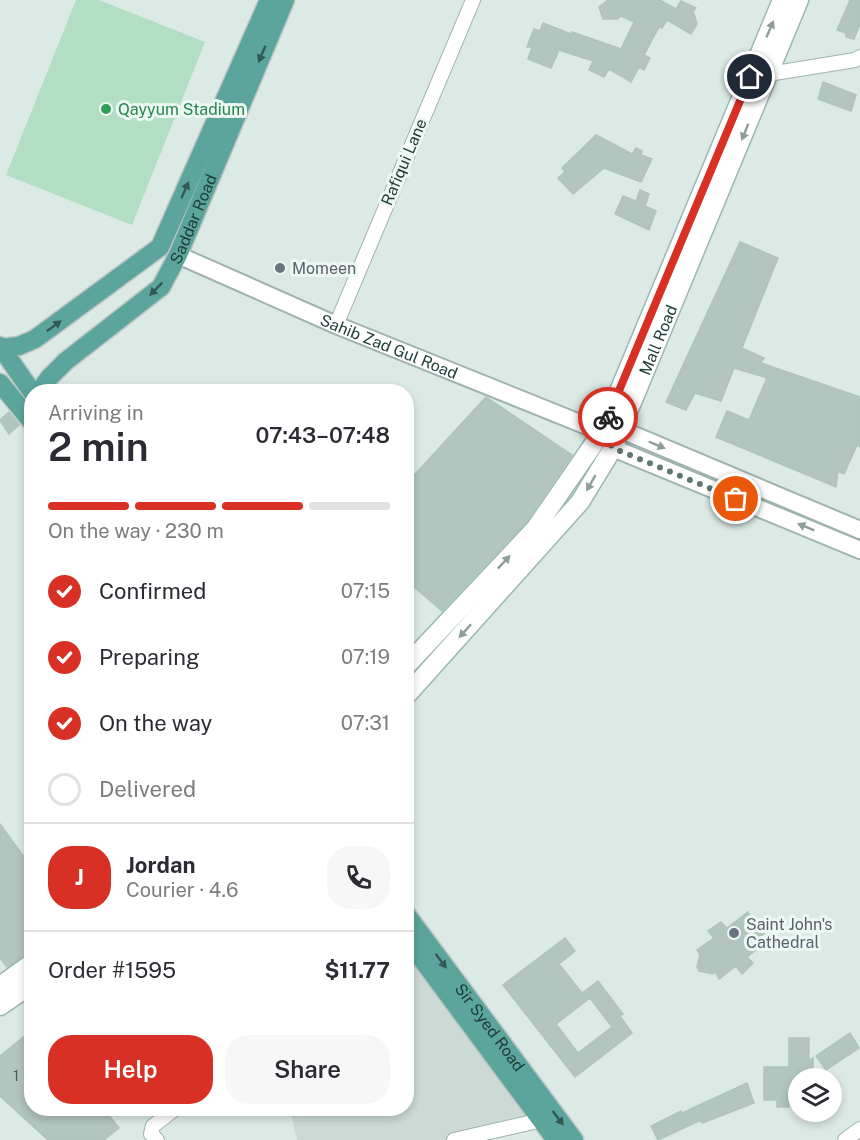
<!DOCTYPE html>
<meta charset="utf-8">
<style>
:root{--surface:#fff;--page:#f7f7f7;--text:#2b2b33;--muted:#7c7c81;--line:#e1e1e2;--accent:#d93025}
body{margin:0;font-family:"Public Sans",sans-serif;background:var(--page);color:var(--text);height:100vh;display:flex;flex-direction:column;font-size:22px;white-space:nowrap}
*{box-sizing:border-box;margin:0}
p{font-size:20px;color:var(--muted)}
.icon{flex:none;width:33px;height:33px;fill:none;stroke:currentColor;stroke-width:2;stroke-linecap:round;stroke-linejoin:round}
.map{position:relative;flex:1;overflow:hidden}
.drawer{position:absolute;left:24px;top:384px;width:390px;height:732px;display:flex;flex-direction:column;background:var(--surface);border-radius:24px;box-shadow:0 3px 9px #0003}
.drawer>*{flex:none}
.tools{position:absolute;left:788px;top:1068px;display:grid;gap:12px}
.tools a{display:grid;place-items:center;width:54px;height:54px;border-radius:50%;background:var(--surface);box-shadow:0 3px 9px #0003;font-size:30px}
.pin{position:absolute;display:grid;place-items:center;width:51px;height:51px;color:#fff;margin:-26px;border:3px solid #fff;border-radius:50%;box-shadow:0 2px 6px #0007}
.courier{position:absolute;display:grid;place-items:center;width:60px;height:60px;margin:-30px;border:4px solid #d93025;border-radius:50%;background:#fff;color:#222;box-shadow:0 2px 8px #0007}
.headline em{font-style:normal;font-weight:600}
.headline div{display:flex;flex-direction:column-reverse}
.headline{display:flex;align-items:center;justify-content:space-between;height:102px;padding:0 24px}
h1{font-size:39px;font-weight:600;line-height:45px}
.bar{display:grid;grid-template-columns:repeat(4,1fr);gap:9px 6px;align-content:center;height:72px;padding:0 24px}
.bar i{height:8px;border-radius:4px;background:var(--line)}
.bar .active{background:var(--accent)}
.bar p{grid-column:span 4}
.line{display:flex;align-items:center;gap:15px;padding:0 24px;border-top:2px solid var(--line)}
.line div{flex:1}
.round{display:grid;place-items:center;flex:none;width:63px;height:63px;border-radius:24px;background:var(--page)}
ol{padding:0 24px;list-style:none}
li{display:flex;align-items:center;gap:18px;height:66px}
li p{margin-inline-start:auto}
li .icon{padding:6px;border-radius:50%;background:var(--accent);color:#fff;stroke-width:4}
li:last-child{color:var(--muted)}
li i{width:33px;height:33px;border:3px solid var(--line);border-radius:50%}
.action{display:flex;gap:12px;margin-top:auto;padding:12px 24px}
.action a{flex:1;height:69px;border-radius:24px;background:var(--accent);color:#fff;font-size:24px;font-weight:600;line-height:69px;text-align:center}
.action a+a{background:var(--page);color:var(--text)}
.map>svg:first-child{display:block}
</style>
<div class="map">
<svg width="860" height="1140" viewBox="0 0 860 1140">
<rect width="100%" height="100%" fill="#dceae6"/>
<!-- built -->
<path fill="#cbdad5" d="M406,940L542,1120L454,1140H297L290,1109L406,1108Z"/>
<!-- green -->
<path fill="#b2dec4" d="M76,0H99L205,42L132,225L6,175Z"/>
<!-- building -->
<path fill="#b2c5bf" stroke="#aec4be" stroke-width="1.5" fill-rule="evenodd" d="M608,0H660L676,9L681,1L696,8L693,11L697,24L691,34L667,20L662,28L659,27L644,55L650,58L644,70L639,67L631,82L609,69L604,77L589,70L593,61L559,50L551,68L528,59L532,47H527L534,29L540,31L543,23L571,34L572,32L621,49L634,22L621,16L617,19H603L599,7Z
M850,0H860V24L854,39L846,37V33L837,30Z
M823,82L856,95L851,111L818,99Z
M596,135L632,154L636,148L642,151L641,155L652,159L641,182L604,168L573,194L558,178L565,172L562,168Z
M640,190L649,194L645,206L656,211L649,230L615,214L623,196L636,201Z
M740,242L778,258L742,348L764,358L761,363L860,397V447L857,445L844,474L838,471L836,487L716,437L727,411L749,420L767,378L734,368L721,401L695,393L686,410L666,402Z
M486,397L572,455L526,522L442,611L406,580V484Z
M9,412L19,425L9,434L0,420Z
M0,824L32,868V952L7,967L0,958Z
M748,912L756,927L760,924L767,931L761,936L765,943L747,957L753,963L742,974L736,966L719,979L715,971L713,974L699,971L697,967L700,955L697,950L714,938L708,931L721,922L727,928Z
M565,938L575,951L559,964L582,993L598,981L623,1014L620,1016L632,1033L575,1077L503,985ZM590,998L612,1027L578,1053L556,1024Z
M32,1030V1108H103L119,1128L104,1140H48L0,1096V1056Z
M850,1033L859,1048L826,1070L816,1056Z
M789,1038H809V1061L813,1058V1078H798V1100H789V1107H777V1100H764V1067H789Z
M747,1083L754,1103L702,1123L701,1120L658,1140L651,1126L681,1111L682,1113Z"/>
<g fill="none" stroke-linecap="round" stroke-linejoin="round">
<!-- minor casing -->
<g stroke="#9fb2ae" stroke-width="16">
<path id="minor" d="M762,75L855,60L860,57
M336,325L473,0
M157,1140L151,1134L153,1126L176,1108
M454,1140L542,1120
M845,1140L860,1129"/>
</g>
<!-- tertiary casing -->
<g stroke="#9fb2ae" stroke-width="20">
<g id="tertiary">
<path id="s1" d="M178,255L336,325L602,432L622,430L860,530"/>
<path d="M606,438L613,448L860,550"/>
</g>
</g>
<!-- secondary casing -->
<g stroke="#9bb7b1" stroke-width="21">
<g id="secondary">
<path d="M406,666L535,529L602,432L782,0"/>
<path id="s2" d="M406,696L580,502L613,448L799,0"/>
<path d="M0,986L32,963"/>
<path d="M0,1006L32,984"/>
</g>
</g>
<!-- primary casing -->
<g stroke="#bbc4c3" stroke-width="21">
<g id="primary">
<path d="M0,346L32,392"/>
<path d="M1,348L19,346L35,339L160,247L269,0"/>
<path d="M0,383L32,422"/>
<path id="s3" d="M39,392L49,378L66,361L161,287L178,255L285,0"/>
<path id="s4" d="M406,914L574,1140"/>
<path d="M406,938L556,1140"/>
</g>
</g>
<!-- minor -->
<use href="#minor" stroke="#fff" stroke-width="14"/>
<!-- tertiary -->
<use href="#tertiary" stroke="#fff" stroke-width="16"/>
<!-- secondary -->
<use href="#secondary" stroke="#fff" stroke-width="18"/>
<!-- primary -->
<use href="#primary" stroke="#5ca59c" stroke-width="18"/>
</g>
<!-- one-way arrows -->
<defs><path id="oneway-solid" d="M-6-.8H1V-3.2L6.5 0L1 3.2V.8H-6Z" transform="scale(1.5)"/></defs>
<g fill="#8e9d9b">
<use href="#oneway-solid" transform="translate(770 29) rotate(-67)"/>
<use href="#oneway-solid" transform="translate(745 132) rotate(112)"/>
<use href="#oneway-solid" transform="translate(657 445) rotate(23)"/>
<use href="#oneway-solid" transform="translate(591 483) rotate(120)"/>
<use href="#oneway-solid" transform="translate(806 527) rotate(-158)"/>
<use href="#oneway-solid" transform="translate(504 562) rotate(-47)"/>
<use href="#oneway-solid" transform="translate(465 631) rotate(132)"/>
</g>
<g fill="#305b55">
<use href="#oneway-solid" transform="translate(262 54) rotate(113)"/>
<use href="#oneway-solid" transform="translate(185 190) rotate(-66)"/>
<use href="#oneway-solid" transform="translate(156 289) rotate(135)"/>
<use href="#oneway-solid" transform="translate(54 326) rotate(-36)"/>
<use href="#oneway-solid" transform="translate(441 961) rotate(53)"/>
<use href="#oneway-solid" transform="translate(558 1118) rotate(53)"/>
</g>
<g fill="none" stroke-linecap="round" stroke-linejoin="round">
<!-- done -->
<path stroke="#607874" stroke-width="6" stroke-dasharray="0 10.8" d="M608,417L602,432L613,448L736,499"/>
<!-- route -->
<path stroke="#d93025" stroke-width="8" d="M608,417L750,77"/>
</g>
<!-- markers -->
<circle fill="#2e9e5b" stroke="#edf7f3" stroke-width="2" cx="106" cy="109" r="6"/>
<g fill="#6b7280" stroke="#edf7f3" stroke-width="2">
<circle cx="280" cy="268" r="6"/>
<circle cx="734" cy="933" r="6"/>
</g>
<g text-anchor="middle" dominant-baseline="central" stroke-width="6" stroke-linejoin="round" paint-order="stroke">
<!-- number labels -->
<g font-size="14" fill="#425e59">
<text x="16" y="1076">1</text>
</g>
<!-- leisure labels -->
<g font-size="16" fill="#27864d" stroke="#edf7f3" text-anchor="start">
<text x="118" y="109">Qayyum Stadium</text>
</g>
<!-- street labels -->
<g font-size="16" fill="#1d3b37" stroke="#edf7f3">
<text transform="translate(404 162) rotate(-67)">Rafiqui Lane</text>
<text stroke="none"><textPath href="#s3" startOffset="237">Saddar Road</textPath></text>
<text stroke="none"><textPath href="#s2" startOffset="441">Mall Road</textPath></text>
<text stroke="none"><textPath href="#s1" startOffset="230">Sahib Zad Gul Road</textPath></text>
<text stroke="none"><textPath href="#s4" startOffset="141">Sir Syed Road</textPath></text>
</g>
<!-- worship labels -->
<g font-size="16" fill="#5b616d" stroke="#edf7f3" text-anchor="start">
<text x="292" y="268">Momeen</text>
<text x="746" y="924">Saint John's<tspan x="746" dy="18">Cathedral</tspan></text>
</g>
</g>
</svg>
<div class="tools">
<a><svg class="icon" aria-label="layers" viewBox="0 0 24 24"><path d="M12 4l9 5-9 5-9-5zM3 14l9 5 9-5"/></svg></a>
</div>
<div class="pin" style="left:736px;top:499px;background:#ea580c"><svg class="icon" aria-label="bag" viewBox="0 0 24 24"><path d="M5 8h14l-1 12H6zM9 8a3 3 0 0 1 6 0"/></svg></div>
<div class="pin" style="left:750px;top:77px;background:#1f2937"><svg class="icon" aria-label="home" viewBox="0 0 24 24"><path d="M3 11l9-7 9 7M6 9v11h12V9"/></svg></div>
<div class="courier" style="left:608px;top:417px"><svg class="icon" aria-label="bike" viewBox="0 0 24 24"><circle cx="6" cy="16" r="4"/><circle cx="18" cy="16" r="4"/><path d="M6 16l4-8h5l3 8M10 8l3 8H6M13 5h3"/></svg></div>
<section class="drawer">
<div class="headline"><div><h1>2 min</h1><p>Arriving in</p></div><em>07:43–07:48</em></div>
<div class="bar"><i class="active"></i><i class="active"></i><i class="active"></i><i></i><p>On the way · 230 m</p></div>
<ol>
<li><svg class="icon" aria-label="check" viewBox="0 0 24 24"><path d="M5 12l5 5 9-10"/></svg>Confirmed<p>07:15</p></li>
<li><svg class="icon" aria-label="check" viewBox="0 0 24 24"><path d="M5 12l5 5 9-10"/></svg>Preparing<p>07:19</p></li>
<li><svg class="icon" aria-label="check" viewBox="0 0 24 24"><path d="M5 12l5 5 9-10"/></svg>On the way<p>07:31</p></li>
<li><i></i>Delivered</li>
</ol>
<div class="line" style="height:108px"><b class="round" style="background:var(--accent);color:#fff">J</b><div><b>Jordan</b><p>Courier · 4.6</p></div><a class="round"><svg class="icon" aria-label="phone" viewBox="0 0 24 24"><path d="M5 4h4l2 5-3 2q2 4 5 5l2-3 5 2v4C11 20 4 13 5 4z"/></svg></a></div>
<div class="line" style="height:78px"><div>Order #1595</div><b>$11.77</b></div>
<div class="action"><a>Help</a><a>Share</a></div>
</section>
</div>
